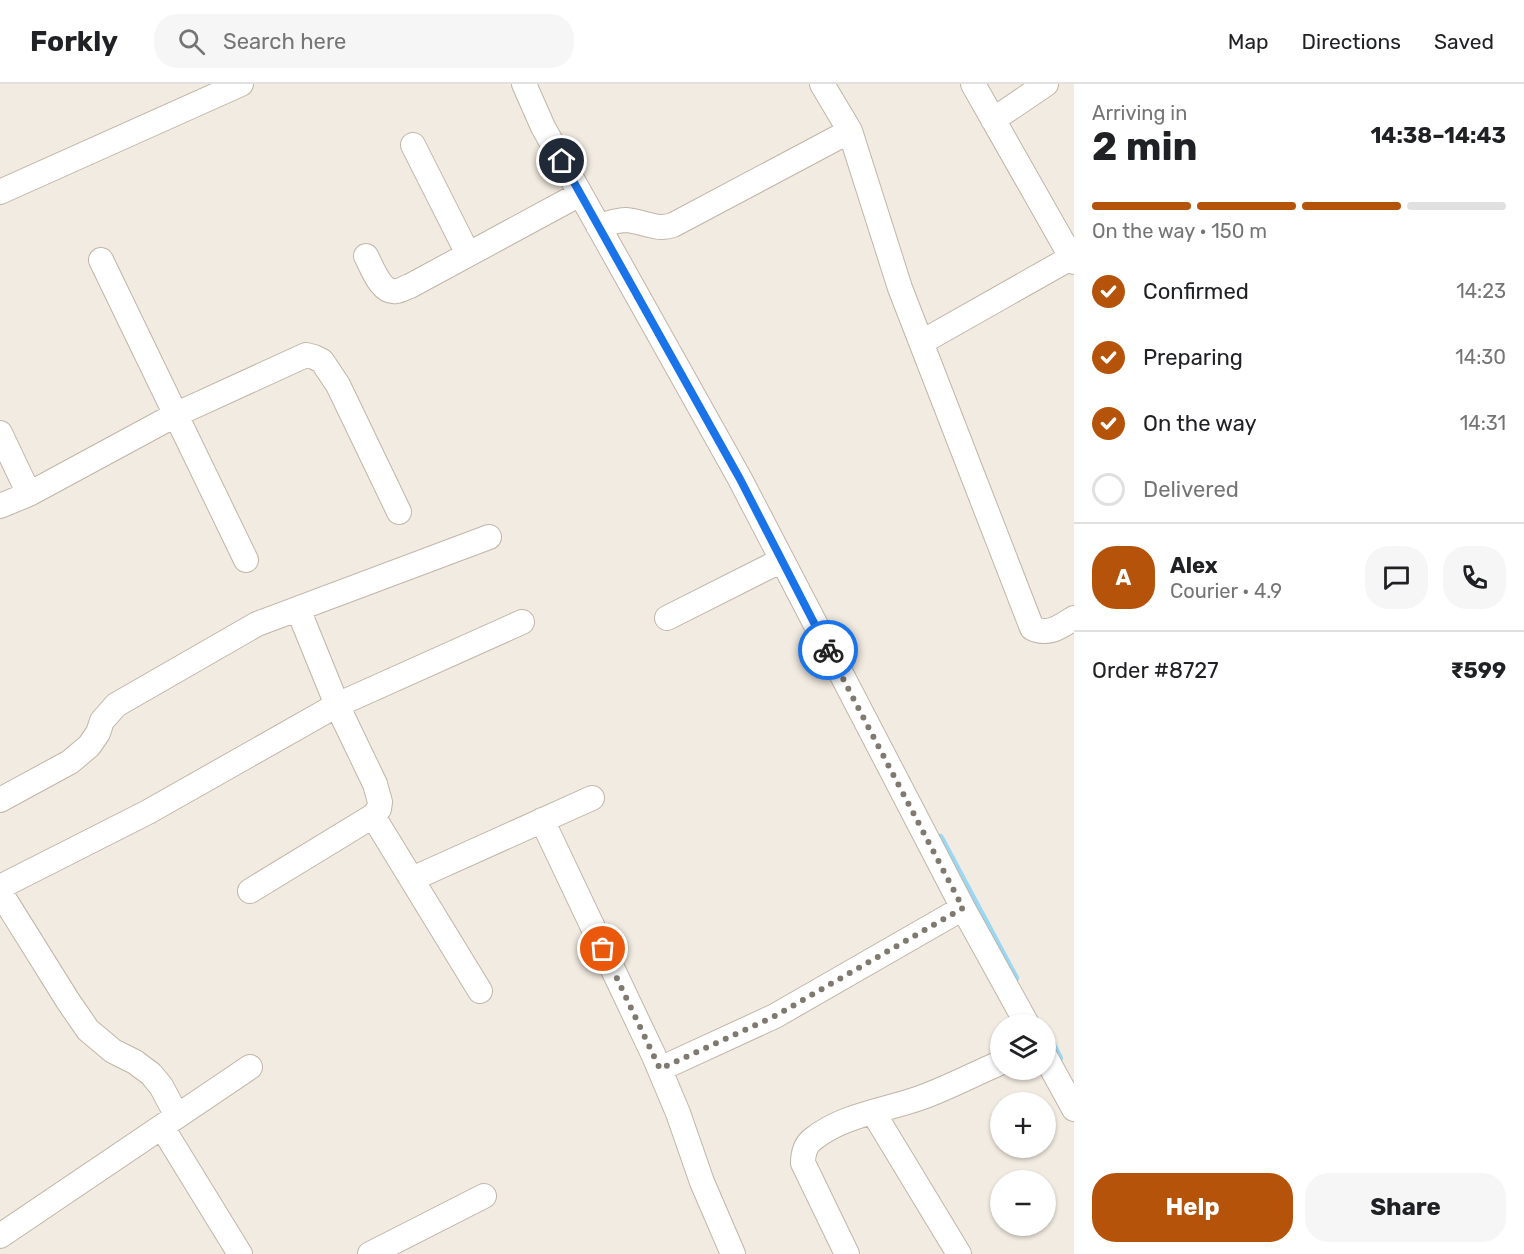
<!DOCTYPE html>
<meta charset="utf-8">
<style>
:root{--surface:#fff;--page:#f6f6f6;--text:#202124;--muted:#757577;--line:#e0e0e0;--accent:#b45309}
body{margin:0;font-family:Rubik,sans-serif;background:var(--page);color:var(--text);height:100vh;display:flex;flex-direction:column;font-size:22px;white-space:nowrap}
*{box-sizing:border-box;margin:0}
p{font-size:20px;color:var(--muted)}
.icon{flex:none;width:33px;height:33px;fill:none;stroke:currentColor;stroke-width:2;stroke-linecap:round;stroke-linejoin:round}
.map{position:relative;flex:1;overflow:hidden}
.side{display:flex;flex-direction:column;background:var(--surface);width:450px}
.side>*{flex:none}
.tools{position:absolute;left:990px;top:930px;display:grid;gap:12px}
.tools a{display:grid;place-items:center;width:66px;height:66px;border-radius:50%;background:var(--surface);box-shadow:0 2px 4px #0004;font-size:30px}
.pin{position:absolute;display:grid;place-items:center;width:51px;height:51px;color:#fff;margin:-26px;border:3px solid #fff;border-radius:50%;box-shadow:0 2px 6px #0007}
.courier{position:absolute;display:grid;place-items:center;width:60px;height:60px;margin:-30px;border:4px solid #1a73e8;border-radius:50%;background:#fff;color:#222;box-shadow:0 2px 8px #0007}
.headline em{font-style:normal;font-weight:700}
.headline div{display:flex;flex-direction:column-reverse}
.headline{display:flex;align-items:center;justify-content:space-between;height:102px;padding:0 18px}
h1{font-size:39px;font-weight:700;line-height:45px}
.bar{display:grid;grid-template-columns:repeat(4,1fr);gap:9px 6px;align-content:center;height:72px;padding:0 18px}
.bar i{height:8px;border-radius:4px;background:var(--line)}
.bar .selected{background:var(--accent)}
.bar p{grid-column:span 4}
.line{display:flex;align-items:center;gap:15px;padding:0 18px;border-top:2px solid var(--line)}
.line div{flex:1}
.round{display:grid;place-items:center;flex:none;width:63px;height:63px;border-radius:24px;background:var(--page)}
ol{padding:0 18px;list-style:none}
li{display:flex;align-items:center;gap:18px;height:66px}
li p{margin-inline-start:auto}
li .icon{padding:6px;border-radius:50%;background:var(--accent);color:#fff;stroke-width:4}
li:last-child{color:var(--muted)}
li i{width:33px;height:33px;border:3px solid var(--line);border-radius:50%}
.action{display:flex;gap:12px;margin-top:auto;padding:12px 18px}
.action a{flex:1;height:69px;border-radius:24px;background:var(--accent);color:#fff;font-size:24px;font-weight:700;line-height:69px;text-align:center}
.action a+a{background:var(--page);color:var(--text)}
header{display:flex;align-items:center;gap:36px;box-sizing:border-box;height:84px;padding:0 30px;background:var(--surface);border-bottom:2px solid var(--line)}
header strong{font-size:28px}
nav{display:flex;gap:33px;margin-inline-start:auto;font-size:21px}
.search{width:420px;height:54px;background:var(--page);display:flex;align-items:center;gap:15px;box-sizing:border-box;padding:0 21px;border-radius:24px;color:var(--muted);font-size:22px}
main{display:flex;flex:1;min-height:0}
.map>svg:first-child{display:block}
</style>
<header>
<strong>Forkly</strong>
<div class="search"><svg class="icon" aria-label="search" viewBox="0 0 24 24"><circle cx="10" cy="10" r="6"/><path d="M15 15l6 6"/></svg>Search here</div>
<nav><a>Map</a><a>Directions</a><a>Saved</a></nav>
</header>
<main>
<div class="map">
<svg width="1074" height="1170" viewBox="0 0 1074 1170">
<rect width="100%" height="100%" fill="#f2ebe1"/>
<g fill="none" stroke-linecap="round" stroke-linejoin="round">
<!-- stream -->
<path stroke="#98d8f4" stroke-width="8" d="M940,754L1015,894
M1046,950L1059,974"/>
<!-- minor casing -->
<g stroke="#c0b5a7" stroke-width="26">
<path id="minor" d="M524,0L543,43L740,395L963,824L1027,940
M822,0L850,47L900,204L1032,544C1048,552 1060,543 1074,534
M973,0L1074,178
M993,36L1046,0
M413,61L468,170
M0,108L241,0
M598,142C607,140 617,136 626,136C643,137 655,147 673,141L850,47
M366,172C372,183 381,210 396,207C401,207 406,203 410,202L580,110
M101,176L246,476
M922,258L1074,172
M0,349L29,410
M0,422L29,410L177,330L306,271L314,273L322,277L338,301L399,428
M667,534L782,476
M0,716L70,678L89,662L98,649L102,637L116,621L257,540L489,453
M373,732L480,907
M542,736L654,972L678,1029L702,1098L733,1170
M412,795L592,714
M0,803L148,728L337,621L522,538
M250,807L373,732L379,725L380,718L375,700L337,621L298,525
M0,808L68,917L88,946L113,967L135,978L151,990L161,1002L177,1032
M1046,974L1074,1025
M660,985L775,932L963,824
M873,1028L959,1170
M162,1043L240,1170
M0,1152L250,983
M370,1170L484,1112
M847,1170L803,1079C803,1069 805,1061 813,1055C843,1031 886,1026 920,1014C948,1004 974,990 1000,979"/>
</g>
<!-- minor -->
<use href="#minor" stroke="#fff" stroke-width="24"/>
</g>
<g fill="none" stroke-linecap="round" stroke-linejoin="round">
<!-- done -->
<path stroke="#80796f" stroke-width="6" stroke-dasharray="0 10.8" d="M603,865L660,985L775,932L963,824L828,566"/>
<!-- route -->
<path stroke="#1a73e8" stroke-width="8" d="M562,77L740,395L828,566"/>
</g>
</svg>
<div class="tools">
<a><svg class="icon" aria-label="layers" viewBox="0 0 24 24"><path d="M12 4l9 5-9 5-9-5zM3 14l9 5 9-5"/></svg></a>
<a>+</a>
<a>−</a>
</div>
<div class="pin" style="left:603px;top:865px;background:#ea580c"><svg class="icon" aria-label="bag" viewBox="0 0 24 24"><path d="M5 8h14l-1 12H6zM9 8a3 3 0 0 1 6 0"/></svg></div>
<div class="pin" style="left:562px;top:77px;background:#1f2937"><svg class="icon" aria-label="home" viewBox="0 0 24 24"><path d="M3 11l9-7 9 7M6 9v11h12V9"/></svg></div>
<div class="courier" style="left:828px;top:566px"><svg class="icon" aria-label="bike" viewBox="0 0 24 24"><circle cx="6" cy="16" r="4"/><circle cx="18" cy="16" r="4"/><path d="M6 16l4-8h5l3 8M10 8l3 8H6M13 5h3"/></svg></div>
</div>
<section class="side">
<div class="headline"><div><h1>2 min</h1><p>Arriving in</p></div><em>14:38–14:43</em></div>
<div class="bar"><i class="selected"></i><i class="selected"></i><i class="selected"></i><i></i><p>On the way · 150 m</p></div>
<ol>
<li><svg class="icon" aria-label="check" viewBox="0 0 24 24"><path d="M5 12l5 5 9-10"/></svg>Confirmed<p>14:23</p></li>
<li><svg class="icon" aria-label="check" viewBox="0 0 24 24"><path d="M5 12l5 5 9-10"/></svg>Preparing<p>14:30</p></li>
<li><svg class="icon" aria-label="check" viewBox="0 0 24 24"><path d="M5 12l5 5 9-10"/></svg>On the way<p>14:31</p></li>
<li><i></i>Delivered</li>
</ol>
<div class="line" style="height:108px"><b class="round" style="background:var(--accent);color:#fff">A</b><div><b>Alex</b><p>Courier · 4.9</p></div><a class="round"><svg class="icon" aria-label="chat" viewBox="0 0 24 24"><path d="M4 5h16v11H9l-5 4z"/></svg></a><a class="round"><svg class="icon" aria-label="phone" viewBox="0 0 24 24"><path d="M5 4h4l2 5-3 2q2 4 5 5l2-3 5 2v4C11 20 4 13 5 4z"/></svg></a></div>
<div class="line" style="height:78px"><div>Order #8727</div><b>₹599</b></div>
<div class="action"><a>Help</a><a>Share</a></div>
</section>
</main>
